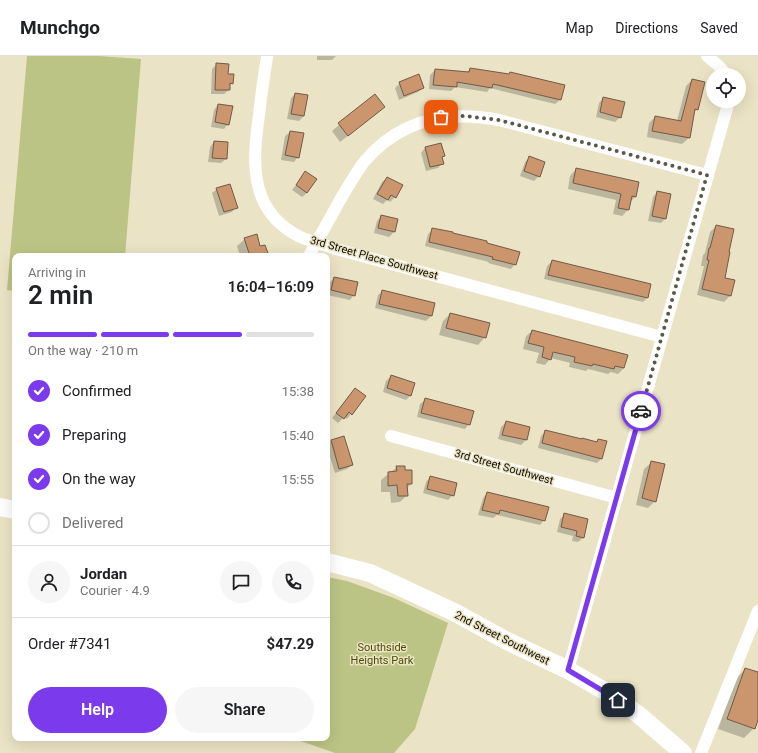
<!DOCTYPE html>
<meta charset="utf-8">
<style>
:root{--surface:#fff;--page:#f6f6f6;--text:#202124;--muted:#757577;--line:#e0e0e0;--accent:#7c3aed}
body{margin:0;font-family:Roboto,sans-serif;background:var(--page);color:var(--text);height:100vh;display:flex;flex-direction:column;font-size:15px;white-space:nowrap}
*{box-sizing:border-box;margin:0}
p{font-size:13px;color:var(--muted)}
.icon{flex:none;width:22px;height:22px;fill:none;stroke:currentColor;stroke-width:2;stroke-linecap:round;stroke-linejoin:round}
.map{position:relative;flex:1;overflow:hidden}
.drawer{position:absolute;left:12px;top:197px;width:318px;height:488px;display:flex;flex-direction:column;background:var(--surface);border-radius:8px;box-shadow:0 4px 16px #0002}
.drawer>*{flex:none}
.tools{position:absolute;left:706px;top:12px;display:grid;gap:8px}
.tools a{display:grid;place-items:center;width:40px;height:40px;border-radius:50%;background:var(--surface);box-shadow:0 4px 16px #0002;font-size:20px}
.pin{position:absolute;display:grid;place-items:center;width:34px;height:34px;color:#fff;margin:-17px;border-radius:8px;box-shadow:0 2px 6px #0006}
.courier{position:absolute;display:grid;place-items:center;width:40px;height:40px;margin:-20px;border:3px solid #7c3aed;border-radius:50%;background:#fff;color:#222;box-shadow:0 1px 5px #0007}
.overview em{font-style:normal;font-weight:600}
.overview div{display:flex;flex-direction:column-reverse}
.overview{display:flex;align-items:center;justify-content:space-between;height:68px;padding:0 16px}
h1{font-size:26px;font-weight:600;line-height:30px}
.bar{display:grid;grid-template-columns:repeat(4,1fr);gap:6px 4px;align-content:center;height:48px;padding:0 16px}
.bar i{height:5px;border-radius:3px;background:var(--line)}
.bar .on{background:var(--accent)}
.bar p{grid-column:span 4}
.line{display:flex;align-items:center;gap:10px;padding:0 16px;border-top:1px solid var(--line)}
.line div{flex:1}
.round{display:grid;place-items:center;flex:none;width:42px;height:42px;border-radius:21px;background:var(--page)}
ol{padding:0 16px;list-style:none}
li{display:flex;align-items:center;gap:12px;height:44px}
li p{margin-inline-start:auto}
li .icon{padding:4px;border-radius:50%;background:var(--accent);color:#fff;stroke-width:4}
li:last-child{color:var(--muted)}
li i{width:22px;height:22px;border:2px solid var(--line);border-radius:50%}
.cta{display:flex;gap:8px;margin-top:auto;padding:8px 16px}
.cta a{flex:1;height:46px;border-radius:24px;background:var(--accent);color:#fff;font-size:16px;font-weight:600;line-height:46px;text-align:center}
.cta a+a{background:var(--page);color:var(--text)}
header{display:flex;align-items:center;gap:24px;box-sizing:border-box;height:56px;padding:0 20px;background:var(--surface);border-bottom:1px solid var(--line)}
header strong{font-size:19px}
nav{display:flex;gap:22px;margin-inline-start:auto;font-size:14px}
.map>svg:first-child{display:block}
</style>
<header>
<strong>Munchgo</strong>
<nav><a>Map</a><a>Directions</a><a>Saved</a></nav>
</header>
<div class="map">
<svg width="758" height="697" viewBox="0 0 758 697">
<rect width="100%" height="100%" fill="#ebe3c5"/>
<!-- green -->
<path fill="#bcc485" d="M27,0H99L141,3L125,200H15V235L7,234Z
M327,521L347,525L394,542L448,567L415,673L394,697H335L292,682H327Z"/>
<!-- shadow -->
<path fill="#0003" d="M317,0H336L332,4H317Z
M217,8L227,19L232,27L229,30V34L224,38H211L212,13Z
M470,13L560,44L555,48L490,32L487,36L455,31L451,35L429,33L430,19L435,14L466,17Z
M692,24L697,53L693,58L689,82L682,88L647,81L649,67L655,61L677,65L686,30Z
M400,27L423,32L418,36L399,44L395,32Z
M295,38L307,40L304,60L299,65L287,63L291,42Z
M374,39L376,58L340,86L332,75Z
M603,42L620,61L615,66L596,61L599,47Z
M218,49L228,68L224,73L211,71L214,54Z
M290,76L298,101L294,106L281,104L285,80Z
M214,86L226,103L221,107L208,106L210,91Z
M425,92L444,100L442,102L443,107L438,112L426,115L421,97Z
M530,101L539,120L534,125L520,120L525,106Z
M576,113L635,141L630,146L628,154L622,160L613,158L616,144L568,133L570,120Z
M306,116L307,137L302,141L292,134Z
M387,122L395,141L390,146L387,144L383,148L373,143L382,126Z
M217,133L236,151L232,156L219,160L212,137Z
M657,136L665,163L661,167L648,165L653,141Z
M381,160L397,164L394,176L389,181L374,177L377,165Z
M716,170L724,223L734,225L730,240L724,246L697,239L704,210H701L703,199L705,197L710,176Z
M433,173L485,188L515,208L511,213L488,207L489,206L425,190L428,178Z
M245,183L260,192L268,200H240L237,190Z
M552,205L647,242L643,246L544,223L547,210Z
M334,222L354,239L350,244L327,239L329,227Z
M383,235L434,248L431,260L426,265L375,252L378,239Z
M450,258L485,281L478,289L439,279L443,265Z
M532,275L624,312L618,318L611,316L608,318L588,313L586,315L569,311L570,307L551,302L545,309L536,307L539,297L523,293L526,280Z
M391,320L411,339L406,344L383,336L386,325Z
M351,338V358L347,363L344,361L338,367L332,362Z
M425,344L469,368L465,373L417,361L420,348Z
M506,366L529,372L526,384L521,389L498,383L501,371Z
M545,375L595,386L598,384L601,403L597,407L538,392L541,380Z
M331,385L352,409L347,413L335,417L327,391V389Z
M652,406L655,445L648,452L636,449L644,413Z
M397,411L404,415L411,428L407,432V439L400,446L391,447L390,436H381V424Z
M430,421L453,439L448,444L423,437L426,426Z
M487,437L544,464L540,469L497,459L493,462L478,459L483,442Z
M565,458L583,482L578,486L572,485L573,480L557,476L560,463Z
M745,613L757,617L758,615V661L754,672L744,682L718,673L736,623Z"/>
<!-- building -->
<path fill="#cb966d" stroke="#715a48" d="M216,7L229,8L228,18H234L233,28L230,27V34H215Z
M470,12L509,18L510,16L565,29L561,44L493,28L492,32L457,26V31L433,29L435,13L469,16Z
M419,18L424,32L404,40L399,26Z
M692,23L705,26L698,54L695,53L690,82L652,75L655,60L681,65Z
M295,37L308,39L304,60L291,58Z
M375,38L385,51L348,80L338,67Z
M603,41L625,46L621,62L600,56Z
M218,48L233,50L229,69L215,66Z
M290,75L304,77L299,102L285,99Z
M214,85L228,86L227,103L212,102Z
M441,87L445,100L442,101L444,108L430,111L425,91Z
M529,100L545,106L540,121L524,115Z
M576,112L639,126L636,141L632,140L629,154L618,152L621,138L573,127Z
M305,115L317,123L307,137L296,129Z
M387,121L403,129L396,142L391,139L388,144L377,138Z
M230,128L238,152L224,156L216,132Z
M657,135L671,138L666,163L652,160Z
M381,159L398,163L395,176L378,172Z
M716,169L734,173L729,196H730L725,222L735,224L731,240L702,233L709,204H707L709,192H710Z
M432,172L453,176V177L487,185V187L520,196L516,209L492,203L493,201L429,186Z
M257,178L260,190L265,189L269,200H250L244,182Z
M552,204L651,228L648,242L548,219Z
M334,221L358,226L355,240L331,234Z
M382,234L435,247L432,260L379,248Z
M450,257L490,267L486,282L446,272Z
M532,274L628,299L624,312L615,310L614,313L593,308L592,310L574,306L575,301L553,296L551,304L542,301L544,291L528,287Z
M391,319L415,327L411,340L387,332Z
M355,332L366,340L352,359L349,356L344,363L336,357Z
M425,342L474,355L470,369L421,357Z
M506,365L530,371L527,384L502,379Z
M545,374L582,383V382L597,386L598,383L607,385L602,403L542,387Z
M344,380L353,409L339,413L331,384Z
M651,405L665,408L656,446L642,442Z
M396,410H405V414H412V428H407L408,440H398L397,429L388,430V416L397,415Z
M430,420L457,427L454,440L427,433Z
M487,436L549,451L545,465L500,454L499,458L482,454Z
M564,457L588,463L584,482L576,480L577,475L561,471Z
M745,612L758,616V664L755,673L727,663Z"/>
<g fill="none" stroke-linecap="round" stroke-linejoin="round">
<!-- minor -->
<path stroke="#fff" stroke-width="12" d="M707,0L719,10L726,19
M267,1C264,20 261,40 259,59C253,102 248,150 293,177C305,185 322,188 336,193L662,281
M309,200C319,181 330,163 340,144C348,131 355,118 364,106C400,63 447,54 499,64L707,119
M391,380L617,442
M568,614L729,45
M701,697L758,555"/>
<!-- primary -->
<path stroke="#fff" stroke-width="18" d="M0,451L15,454
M327,506L370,517L454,556L505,584L568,614L608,637L639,659L683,697"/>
</g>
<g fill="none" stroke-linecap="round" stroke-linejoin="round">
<!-- done -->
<path stroke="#5c5848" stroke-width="4" stroke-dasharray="0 7.2" d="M441,61L465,60L499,64L707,119L641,355"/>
<!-- route -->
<path stroke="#7c3aed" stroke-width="5" d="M618,644L568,614L641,355"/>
</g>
<g text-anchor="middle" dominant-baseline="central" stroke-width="3" stroke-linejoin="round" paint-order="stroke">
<!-- street labels -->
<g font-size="11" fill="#0f0d04" stroke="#ebe3c5">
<text transform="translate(374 202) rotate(16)">3rd Street Place Southwest</text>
<text transform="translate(504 411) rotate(16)">3rd Street Southwest</text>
<text transform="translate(502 582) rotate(27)">2nd Street Southwest</text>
</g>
<!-- park labels -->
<g font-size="11" fill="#4a5002" stroke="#ebe3c5">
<text x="382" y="591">Southside<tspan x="382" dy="13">Heights Park</tspan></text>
</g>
</g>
</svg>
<div class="tools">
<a><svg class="icon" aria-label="locate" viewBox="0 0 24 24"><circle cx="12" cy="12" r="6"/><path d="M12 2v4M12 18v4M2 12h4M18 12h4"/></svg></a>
</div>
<div class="pin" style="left:441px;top:61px;background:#ea580c"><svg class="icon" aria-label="bag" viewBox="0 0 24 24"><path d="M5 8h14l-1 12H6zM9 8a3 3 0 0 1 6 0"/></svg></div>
<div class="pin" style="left:618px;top:644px;background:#1f2937"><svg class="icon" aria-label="home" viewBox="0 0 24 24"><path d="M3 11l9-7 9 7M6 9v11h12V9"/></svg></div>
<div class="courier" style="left:641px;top:355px"><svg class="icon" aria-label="car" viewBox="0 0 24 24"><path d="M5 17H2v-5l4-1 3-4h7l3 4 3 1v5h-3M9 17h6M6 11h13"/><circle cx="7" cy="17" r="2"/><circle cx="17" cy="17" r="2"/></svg></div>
<section class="drawer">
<div class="overview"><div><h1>2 min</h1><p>Arriving in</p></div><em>16:04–16:09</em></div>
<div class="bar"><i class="on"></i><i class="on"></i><i class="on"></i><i></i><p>On the way · 210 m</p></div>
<ol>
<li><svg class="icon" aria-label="check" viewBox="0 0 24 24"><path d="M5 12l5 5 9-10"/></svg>Confirmed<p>15:38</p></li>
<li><svg class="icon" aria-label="check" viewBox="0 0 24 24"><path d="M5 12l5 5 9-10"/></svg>Preparing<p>15:40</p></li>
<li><svg class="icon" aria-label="check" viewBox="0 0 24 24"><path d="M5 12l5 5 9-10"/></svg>On the way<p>15:55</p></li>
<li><i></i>Delivered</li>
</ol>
<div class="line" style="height:72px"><a class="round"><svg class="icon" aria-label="person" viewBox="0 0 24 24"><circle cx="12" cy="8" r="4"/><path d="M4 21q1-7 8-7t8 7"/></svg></a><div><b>Jordan</b><p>Courier · 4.9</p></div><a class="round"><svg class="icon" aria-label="chat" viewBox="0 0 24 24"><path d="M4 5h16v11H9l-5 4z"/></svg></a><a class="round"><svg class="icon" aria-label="phone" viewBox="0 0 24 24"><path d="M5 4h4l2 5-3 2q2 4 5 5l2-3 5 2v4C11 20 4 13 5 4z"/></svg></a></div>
<div class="line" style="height:52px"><div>Order #7341</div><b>$47.29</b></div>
<div class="cta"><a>Help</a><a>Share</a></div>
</section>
</div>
